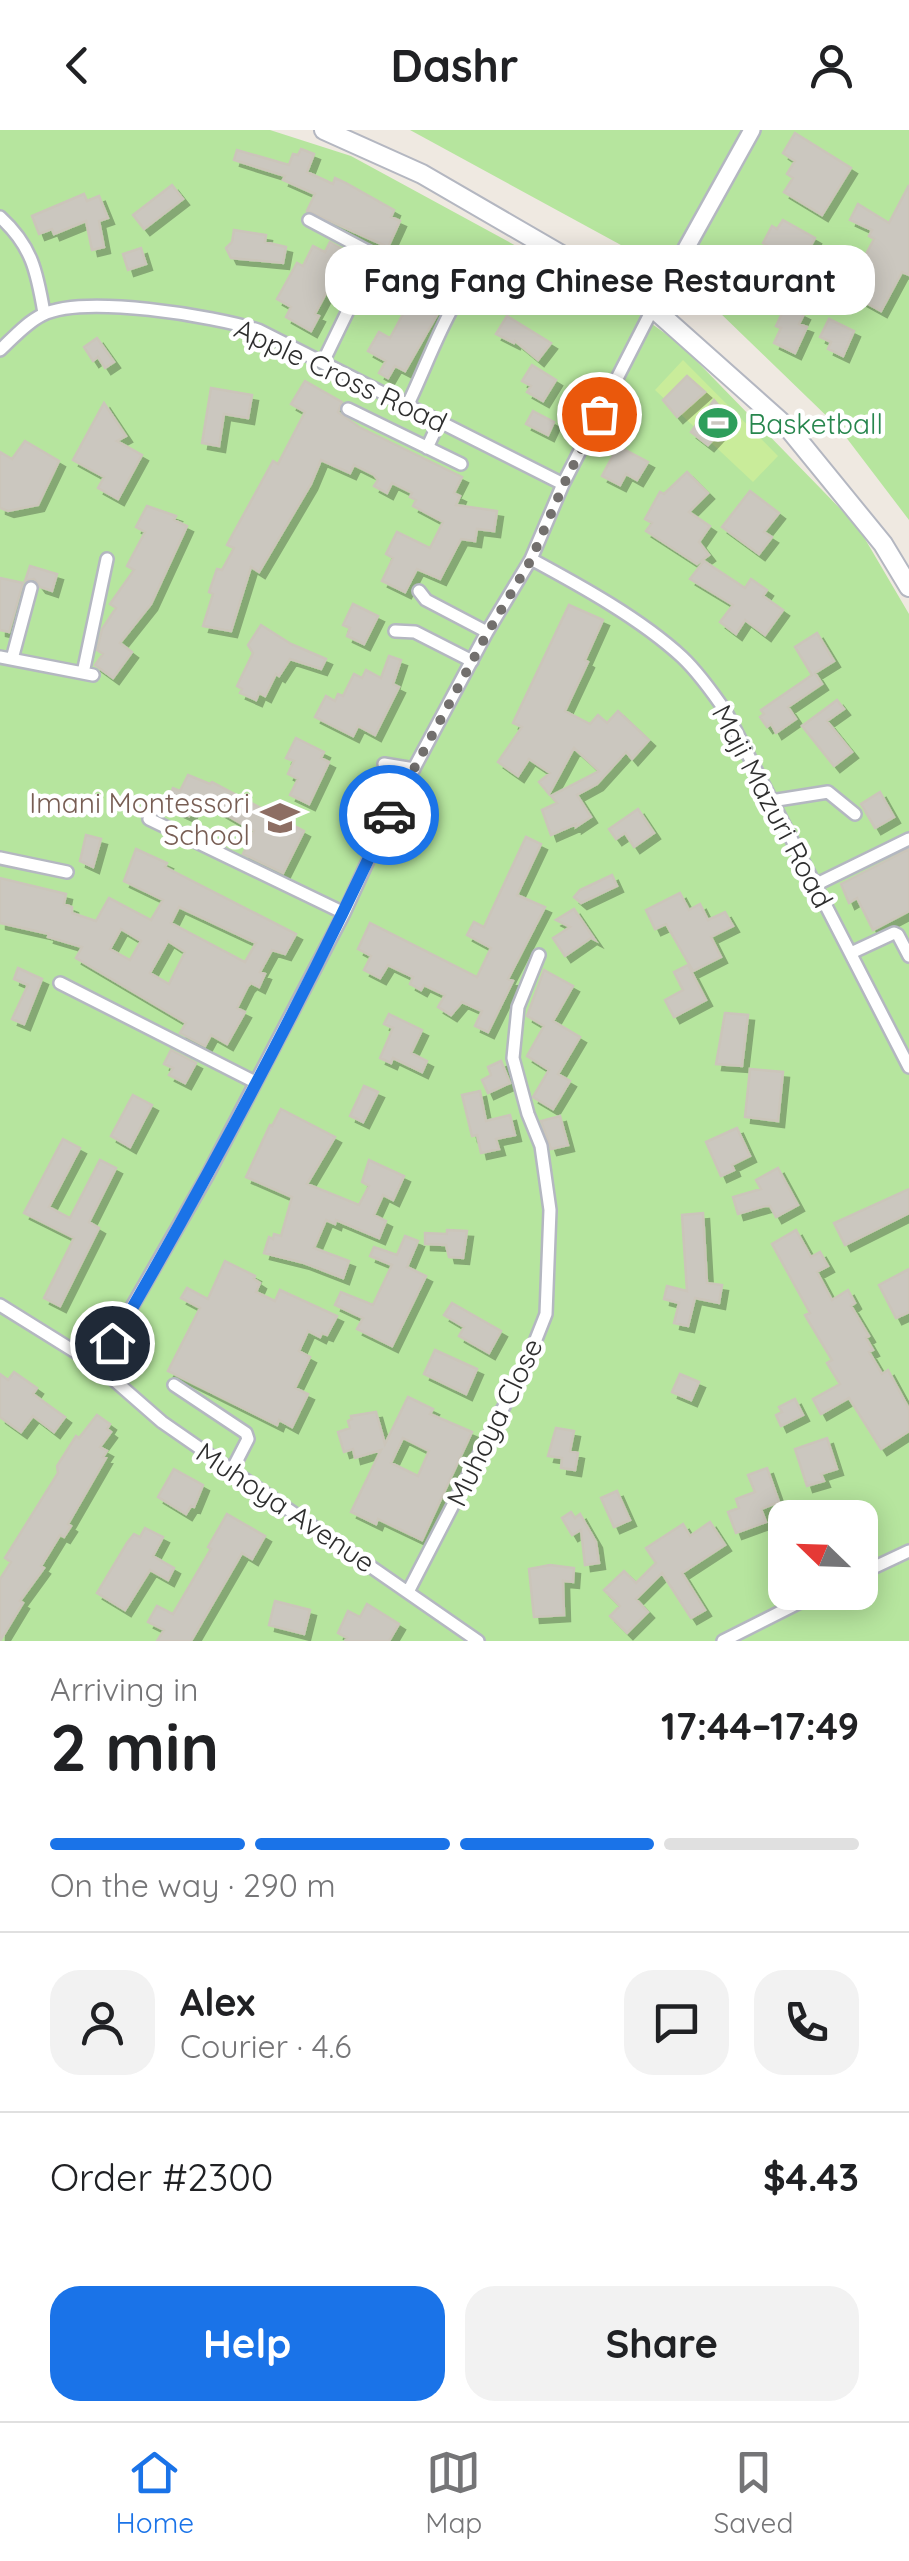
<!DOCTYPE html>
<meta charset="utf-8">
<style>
:root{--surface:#fff;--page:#f2f2f2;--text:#202124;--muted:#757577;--line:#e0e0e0;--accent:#1a73e8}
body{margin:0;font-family:Quicksand,sans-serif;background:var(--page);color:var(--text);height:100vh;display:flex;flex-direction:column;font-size:38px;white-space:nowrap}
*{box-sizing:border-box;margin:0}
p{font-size:32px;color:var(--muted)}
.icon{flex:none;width:55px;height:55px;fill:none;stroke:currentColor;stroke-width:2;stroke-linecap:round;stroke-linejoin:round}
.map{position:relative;height:1511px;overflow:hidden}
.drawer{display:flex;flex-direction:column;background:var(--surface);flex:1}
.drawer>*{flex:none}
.needle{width:65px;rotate:293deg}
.tools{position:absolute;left:768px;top:1370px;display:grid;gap:20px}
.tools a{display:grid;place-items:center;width:110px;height:110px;border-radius:20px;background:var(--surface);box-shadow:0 5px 25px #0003;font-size:50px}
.pin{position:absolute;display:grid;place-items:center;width:85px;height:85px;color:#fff;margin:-42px;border:5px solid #fff;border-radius:50%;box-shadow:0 2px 10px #0007}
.courier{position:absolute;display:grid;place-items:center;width:100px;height:100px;margin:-50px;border:8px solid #1a73e8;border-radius:50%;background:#fff;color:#222;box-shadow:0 2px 12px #0007}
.bubble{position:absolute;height:70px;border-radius:30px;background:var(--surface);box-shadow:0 5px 25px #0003;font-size:32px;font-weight:800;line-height:70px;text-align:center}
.summary em{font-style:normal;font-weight:800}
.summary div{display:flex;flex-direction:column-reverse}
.summary{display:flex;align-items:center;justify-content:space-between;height:170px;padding:0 50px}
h1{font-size:65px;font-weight:800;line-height:75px}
.bar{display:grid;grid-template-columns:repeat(4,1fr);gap:15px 10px;align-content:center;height:120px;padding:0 50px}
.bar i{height:12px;border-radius:8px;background:var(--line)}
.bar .selected{background:var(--accent)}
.bar p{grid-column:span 4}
.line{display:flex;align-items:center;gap:25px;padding:0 50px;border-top:2px solid var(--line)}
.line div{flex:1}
.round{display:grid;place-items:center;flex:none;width:105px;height:105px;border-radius:30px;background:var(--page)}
.cta{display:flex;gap:20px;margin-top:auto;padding:20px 50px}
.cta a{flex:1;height:115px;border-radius:30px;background:var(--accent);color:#fff;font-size:40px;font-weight:800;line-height:115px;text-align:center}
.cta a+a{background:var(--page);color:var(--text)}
header{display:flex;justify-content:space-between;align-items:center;height:130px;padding:0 50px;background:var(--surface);font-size:45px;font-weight:800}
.tab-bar{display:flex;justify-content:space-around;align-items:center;height:140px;border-top:2px solid var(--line);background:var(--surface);font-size:28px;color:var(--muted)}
.tab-bar a{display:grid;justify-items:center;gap:5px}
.tab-bar .selected{color:var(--accent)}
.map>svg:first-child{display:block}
</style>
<header><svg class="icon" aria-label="back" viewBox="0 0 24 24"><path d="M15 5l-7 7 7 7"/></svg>Dashr<svg class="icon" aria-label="person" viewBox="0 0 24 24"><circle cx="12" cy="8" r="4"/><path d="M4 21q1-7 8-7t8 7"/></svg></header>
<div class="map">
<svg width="909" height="1511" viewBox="0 0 909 1511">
<defs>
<filter id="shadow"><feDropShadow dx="6" dy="6" stdDeviation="0" flood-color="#0004"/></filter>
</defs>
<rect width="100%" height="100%" fill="#efe9e1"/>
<!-- green -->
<path fill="#b6e59e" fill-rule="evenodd" d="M0,0H270L351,26L630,178L681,215L858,397L909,484V1511H0ZM785,1388H860V1462H785Z
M410,0H909V390L839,298L687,151Z"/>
<!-- pitch -->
<path fill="#c9ec9a" d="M683,230L778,326L753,352L655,260Z"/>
<!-- building -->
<path fill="#cbc7bf" stroke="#cbc5ba" stroke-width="2.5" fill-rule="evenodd" filter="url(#shadow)" d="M795,3L851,38L822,85L784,62L793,48L787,44L795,31L783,23Z
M301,19L314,24L307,42L333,54L335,48L346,53L394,80L391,87L400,91L388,117L307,81L315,64L283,50L285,46L234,30L237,20L289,35L293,24L298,25Z
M172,55L183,69L144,99L133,85Z
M909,55V145L902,142L881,181L841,159L852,139L857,141L874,109L869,106L872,100L850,90L858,74L889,93Z
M84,64L87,71L99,66L108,88L99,91L104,117L92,120L86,91L54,104L52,99L39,104L32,86Z
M783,90L815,108L809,119L814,121L805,137L763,113L772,96L777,99Z
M234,100L266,105L265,112L286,117L283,133L231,128L226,118L232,112Z
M330,112L356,127L342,154L334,150L332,152L315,184L319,186L311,201L286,187L291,177L277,169L297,133L303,136L313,116L325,122Z
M141,118L146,134L128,140L123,124Z
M399,144L445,171L405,241L395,236L388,248L379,243L386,231L368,221L379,202L390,208L404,182L383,170Z
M786,175L804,184L799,194L807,197L795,223L774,213L781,198L776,196Z
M507,186L551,213L538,230L515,211L514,213L496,204Z
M829,189L854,201L843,226L828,219L831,212L820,207Z
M97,208L114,232L105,238L98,227L93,231L84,217Z
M532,235L556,250L543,271L527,262L531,256L522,251Z
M687,246L705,262L677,287L663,270Z
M305,251L342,272L338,282L359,297L462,347L454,363L460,366L456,375L497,381L494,401L477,399L475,411L461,409L440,449L417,439L405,462L382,451L393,428L386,424L397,402L430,418L443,392L413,376L416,370L410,367L412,363L392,353L387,363L374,356L378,350L374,345L354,335L350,343L321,330L311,354L259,442L251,437L231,501L203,496L213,464L209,462L217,439L222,440L234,418L227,415L273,331L278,334L305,282L291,274Z
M211,258L252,265L248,288L224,284L219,316L202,313Z
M714,270L731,290L708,315L691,302Z
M104,273L126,306L117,311L142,325L118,369L98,358L104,347L73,330Z
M533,281L554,292L548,305L526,294Z
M25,311L59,331L38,375L8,381L0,378V322L12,329Z
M618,316L648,332L637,350L626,344L620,355L602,346Z
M687,342L708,363L689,382L710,396L699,412L709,425L697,434L646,401L652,393L645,389L660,362L664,364Z
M750,361L779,383L764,402L772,407L759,424L722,397Z
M147,376L176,386L174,390L187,396L151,474L120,513L132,522L113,548L95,535L103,524L97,520L102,499L116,478L110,474L134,440L127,436L145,402L136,397Z
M704,431L745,458L751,449L767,460L763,466L783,480L765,505L745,490L736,504L720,492L733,475L690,449Z
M30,436L57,444L52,461L40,457L34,449L25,451Z
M0,448L23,453L9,502L0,500Z
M353,474L378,486L364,514L347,506L350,498L343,495Z
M569,475L603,490L585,530L588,532L565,581L590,594L598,585L607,593L618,581L649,610L632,629L626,622L597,654L577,665L591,687L576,697V694L551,705L542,680L557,673L551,666L599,641L574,618L549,664L539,652L550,643L529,629L518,646L498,632L522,597L513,593Z
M261,495L291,514L326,529L321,539L290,529L279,546L276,544L265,566L259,563L256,570L240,563L242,559L237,556L253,523L248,515Z
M817,503L834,531L815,543L822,554L788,577L796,589L776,603L771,594L767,597L760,587L764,584L761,580L812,545L795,517Z
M389,526L401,530L393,554L399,557L375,605L358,596L353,606L315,587L326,566L335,571L338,564L343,566L354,544L362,548L366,540L381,548Z
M837,570L844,579L827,591L852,622L834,636L802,596Z
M296,608L324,622L321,628L329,632L309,674L290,665L298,649L288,644L294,631L286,628Z
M188,645L210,654L212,652L304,701L283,743L243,724L254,701L197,668L189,686L165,675L173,658L180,661Z
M880,662L894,687L875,698L861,674Z
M638,679L654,703L634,717L625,703L616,709L609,699Z
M86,705L101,709L93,737L80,731Z
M526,707L541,714L517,765L545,777L508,849L513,851L488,902L475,896L482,881L462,872L451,885L438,877L445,865L424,855L421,860L410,854L413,847L388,835L380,848L364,840L371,826L358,819L370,793L477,847L491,818L467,805L474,792L484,797Z
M136,719L167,733L165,737L296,804L285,824L272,820L260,842L265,844L259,857L251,853L248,856L237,878L245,882L227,914L211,905L205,916L180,903L186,893L76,828L82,817L48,807L49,804L0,793V748L66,764L64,774L72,777V783L96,791L109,768L151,790L163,770L124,751ZM179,777L256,813L245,832L171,793ZM121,799L141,811L130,830L110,819ZM168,811L185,822L169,854L150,843Z
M909,719V781L873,800L857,768L849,773L841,754Z
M612,745L617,756L581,773L574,767L580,760Z
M680,763L689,780L700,774L708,790L725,782L733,796L711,807L721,827L693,841L666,794L655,799L646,780Z
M574,779L595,810L591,808L565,826L553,808L570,797L556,790Z
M688,835L706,870L674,887L665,870L683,860L674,842Z
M18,838L42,849L24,894L12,889L28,855L14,849Z
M544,840L573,856L553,891L580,907L558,944L570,951L553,979L533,967L549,940L527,926L544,896L527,886Z
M725,883L748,885L742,936L716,934Z
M389,884L422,900L411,923L427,931L422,942L393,928L391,933L380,928L393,898L384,894Z
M171,920L196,933L185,953L169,945L173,938L164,934Z
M501,931L510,953L488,963L482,950L491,945L488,937Z
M750,939L783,942L778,991L745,987Z
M364,956L378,962L363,992L350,986Z
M480,961L486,991L510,985L515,1005L496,1009L499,1019L481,1023L477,1005L472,1006L462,965Z
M133,965L152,975L130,1017L111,1006Z
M281,979L335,1007L307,1054L359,1075L369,1056L362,1052L369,1030L404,1046L393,1070L383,1065L374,1085L386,1091L379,1108L336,1090L335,1094L326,1090L314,1118L349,1131L343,1148L304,1133L264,1123L269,1107L273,1109L274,1104L281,1106L292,1067L246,1047L270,995L272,996Z
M560,986L568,1015L551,1019L541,991Z
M737,998L750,1026L732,1035L734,1040L721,1046L706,1012Z
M63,1009L80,1018L49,1077L70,1088L100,1030L116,1038L89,1092L99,1098L60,1176L44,1168L74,1108L24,1083Z
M778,1038L798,1075L776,1087L770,1076H765L738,1084L733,1067L761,1059L756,1050Z
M909,1059V1083L845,1115L834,1093Z
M703,1083L707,1153L722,1155L719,1173L695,1168L688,1196L674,1193L679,1173L664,1169L667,1156L687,1161L682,1085Z
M447,1100L467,1101L463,1128L449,1127L446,1115L425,1114V1103L447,1104Z
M796,1100L811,1127L820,1122L828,1136L817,1142L832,1170L848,1160L855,1173L851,1176L869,1206L866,1208L873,1220L869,1222L882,1244L888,1240L909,1279V1301L881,1319L849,1268L821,1284L813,1269L840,1254L827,1233L832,1230L805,1185L810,1183L772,1114Z
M405,1106L418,1111L407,1137L426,1146L392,1216L357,1199L363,1188L335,1175L341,1162L373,1175L392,1135L370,1126L374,1117L397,1125Z
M225,1131L255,1146L254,1149L260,1153L256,1162L275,1171L280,1160L337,1186L327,1205L322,1203L320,1207L308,1201L299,1221L310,1227L295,1258L308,1264L292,1297L279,1290L277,1295L168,1241L200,1178L181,1168L187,1158L208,1169Z
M909,1139V1182L896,1188L879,1155Z
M452,1173L501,1201L489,1223L459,1206L464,1197L444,1185Z
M435,1220L477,1239L466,1264L424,1244Z
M14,1242L37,1258L33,1264L65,1287L54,1302L33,1286L21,1302L0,1287V1244L8,1250Z
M680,1244L699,1252L691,1270L672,1262Z
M408,1267L433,1279L430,1284L472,1302L422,1410L378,1389L376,1394L351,1382L381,1320L355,1328L353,1319L344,1322L338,1302L350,1298L348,1291L352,1289L351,1286L376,1282L385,1314ZM403,1308L429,1321L418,1346L391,1333Z
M795,1269L803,1285L781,1296L776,1285L782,1282L779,1277Z
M97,1285L110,1294L107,1299L111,1302L100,1317L107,1321L103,1327L106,1328L68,1394L71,1396L64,1407L60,1405L41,1436L44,1438L20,1471L23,1473L0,1511V1449L11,1432L5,1428L58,1343L57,1336L76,1306L79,1308Z
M556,1298L574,1301L570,1321L578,1323L575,1340L561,1338L562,1328L548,1326Z
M827,1308L837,1339L821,1344L824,1351L807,1356L795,1319Z
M767,1338L779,1372L761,1379L766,1392L736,1403L728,1382L739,1378L736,1369L755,1362L748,1345Z
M174,1339L203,1355L194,1377L191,1376L186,1384L158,1367Z
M617,1361L630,1390L614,1397L601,1368Z
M571,1382L575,1388L580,1384L596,1412L599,1433L585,1435L581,1400L572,1405L562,1388Z
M227,1384L265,1406L252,1429L242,1423L191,1511H157L164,1500L148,1492L157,1476L173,1484L211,1419L208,1417Z
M710,1392L725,1415L682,1443L705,1480L691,1488L662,1443L636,1469L648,1482L627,1503L610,1486L620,1476L604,1460L624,1441L636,1453L656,1433L646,1418L683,1394L690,1406Z
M145,1398L163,1407L153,1426L174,1438L168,1450L150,1440L125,1480L97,1463L127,1413L134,1404L140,1407Z
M550,1435L574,1438L573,1452L563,1451L564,1485L534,1487L529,1439Z
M275,1471L310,1480L304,1504L269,1495Z
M367,1474L399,1494L389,1511H345L347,1508L338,1503L348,1481L360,1487Z"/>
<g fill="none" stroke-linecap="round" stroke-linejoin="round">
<!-- minor casing -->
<g stroke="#b4b7c1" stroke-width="16">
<path id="minor" d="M0,87C32,116 37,142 44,183
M309,90L375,125L323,232
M0,220C13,208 26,193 42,185C83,164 214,186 258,200L563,354
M408,274C432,225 451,160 494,125
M348,279L461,334
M427,318L440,290
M531,429C581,456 641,489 682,527C699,543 713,563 726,582L909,937
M419,461L426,470L487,502
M395,501L415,502L472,531
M0,527L93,545
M12,529L31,458
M83,543L107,429
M384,634L414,639
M771,671L828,662L855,684
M149,689L344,783
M0,728L67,742
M815,755L909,709
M851,823L894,803L898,805L909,826
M60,853L255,952
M0,1175L98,1236L162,1292L478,1511
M98,1236L207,1046L344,783L389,685L487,502L531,429L563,354L653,178
M174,1255L246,1303L248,1309L232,1340
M860,1444L909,1421
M409,1460L527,1232L546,1184L550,1080L541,1016L528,984L513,928L518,877L539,825
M723,1511L820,1462"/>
</g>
<!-- tertiary casing -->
<g stroke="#b4b7c1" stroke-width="20">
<path id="tertiary" d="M653,178L752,0"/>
</g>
<!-- secondary casing -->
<g stroke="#b4b7c1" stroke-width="22">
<path id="secondary" d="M324,0L422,44L653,178L790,300L883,414L909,457"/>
</g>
<!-- minor -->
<use href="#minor" stroke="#fff" stroke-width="11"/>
<!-- tertiary -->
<use href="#tertiary" stroke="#fff" stroke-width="15"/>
<!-- secondary -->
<use href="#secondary" stroke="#fff" stroke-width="18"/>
</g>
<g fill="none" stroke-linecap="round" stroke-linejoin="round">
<!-- done -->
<path stroke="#726f6d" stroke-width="10" stroke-dasharray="0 18" d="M389,685L488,502L531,430L564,354L599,284"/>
<!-- route -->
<path stroke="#1a73e8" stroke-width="12" d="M112,1213C212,1041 306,865 389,685"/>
</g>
<!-- icons -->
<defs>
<g id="stadium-bare" transform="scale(3)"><path d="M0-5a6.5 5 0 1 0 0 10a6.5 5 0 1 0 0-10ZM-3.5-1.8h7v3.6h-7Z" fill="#2e9e5b" stroke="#fff" stroke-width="2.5" paint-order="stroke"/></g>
<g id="school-bare" transform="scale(3)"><path d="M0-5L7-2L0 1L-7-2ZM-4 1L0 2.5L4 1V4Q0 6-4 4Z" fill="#8d6e63" stroke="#fff" stroke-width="2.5" paint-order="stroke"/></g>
</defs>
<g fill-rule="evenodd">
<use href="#stadium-bare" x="718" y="293"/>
<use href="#school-bare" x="280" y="688"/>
</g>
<g text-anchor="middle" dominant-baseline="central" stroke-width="9" stroke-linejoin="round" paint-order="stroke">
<!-- street labels -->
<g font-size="28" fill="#2e2e2e" stroke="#fff">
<text transform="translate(341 245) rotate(25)">Apple Cross Road</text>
<text transform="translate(773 676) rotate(62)">Maji Mazuri Road</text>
<text transform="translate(494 1292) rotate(-64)">Muhoya Close</text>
<text transform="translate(286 1377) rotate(34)">Muhoya Avenue</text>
</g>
<!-- leisure labels -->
<g font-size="28" fill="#27864d" stroke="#fff" text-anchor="start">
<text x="748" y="293">Basketball</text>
</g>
<!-- education labels -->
<g font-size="28" fill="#785e54" stroke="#fff" text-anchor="end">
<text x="250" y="672">Imani Montessori<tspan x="250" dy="32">School</tspan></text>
</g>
</g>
</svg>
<div class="tools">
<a><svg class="needle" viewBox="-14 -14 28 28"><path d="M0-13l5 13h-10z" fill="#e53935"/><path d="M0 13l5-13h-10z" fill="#757577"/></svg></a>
</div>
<div class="pin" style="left:599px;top:284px;background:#ea580c"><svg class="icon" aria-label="bag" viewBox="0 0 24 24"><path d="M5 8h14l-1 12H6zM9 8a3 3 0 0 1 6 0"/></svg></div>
<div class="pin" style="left:112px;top:1213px;background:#1f2937"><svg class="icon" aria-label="home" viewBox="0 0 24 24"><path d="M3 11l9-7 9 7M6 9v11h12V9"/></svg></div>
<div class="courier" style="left:389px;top:685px"><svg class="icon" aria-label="car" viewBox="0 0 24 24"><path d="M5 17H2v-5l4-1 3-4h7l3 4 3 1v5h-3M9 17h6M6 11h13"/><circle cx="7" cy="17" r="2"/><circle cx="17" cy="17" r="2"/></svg></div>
<div class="bubble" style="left:325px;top:115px;width:550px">Fang Fang Chinese Restaurant</div>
</div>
<section class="drawer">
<div class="summary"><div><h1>2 min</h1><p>Arriving in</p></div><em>17:44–17:49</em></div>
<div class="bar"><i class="selected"></i><i class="selected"></i><i class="selected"></i><i></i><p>On the way · 290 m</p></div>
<div class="line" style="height:180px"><a class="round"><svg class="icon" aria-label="person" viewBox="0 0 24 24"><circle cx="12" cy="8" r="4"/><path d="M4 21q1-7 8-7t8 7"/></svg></a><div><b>Alex</b><p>Courier · 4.6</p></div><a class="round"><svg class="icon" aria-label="chat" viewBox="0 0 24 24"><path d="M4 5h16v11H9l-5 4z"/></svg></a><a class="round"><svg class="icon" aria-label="phone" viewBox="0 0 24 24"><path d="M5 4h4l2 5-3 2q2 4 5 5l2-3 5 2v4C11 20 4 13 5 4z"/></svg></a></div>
<div class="line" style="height:130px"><div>Order #2300</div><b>$4.43</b></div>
<div class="cta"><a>Help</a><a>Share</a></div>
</section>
<nav class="tab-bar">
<a class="selected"><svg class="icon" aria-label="home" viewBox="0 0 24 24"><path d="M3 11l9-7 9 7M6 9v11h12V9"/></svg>Home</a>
<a><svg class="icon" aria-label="map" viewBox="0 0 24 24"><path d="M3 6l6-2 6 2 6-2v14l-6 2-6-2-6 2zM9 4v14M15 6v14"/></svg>Map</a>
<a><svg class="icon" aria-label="saved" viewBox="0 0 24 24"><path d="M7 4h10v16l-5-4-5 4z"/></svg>Saved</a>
</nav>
